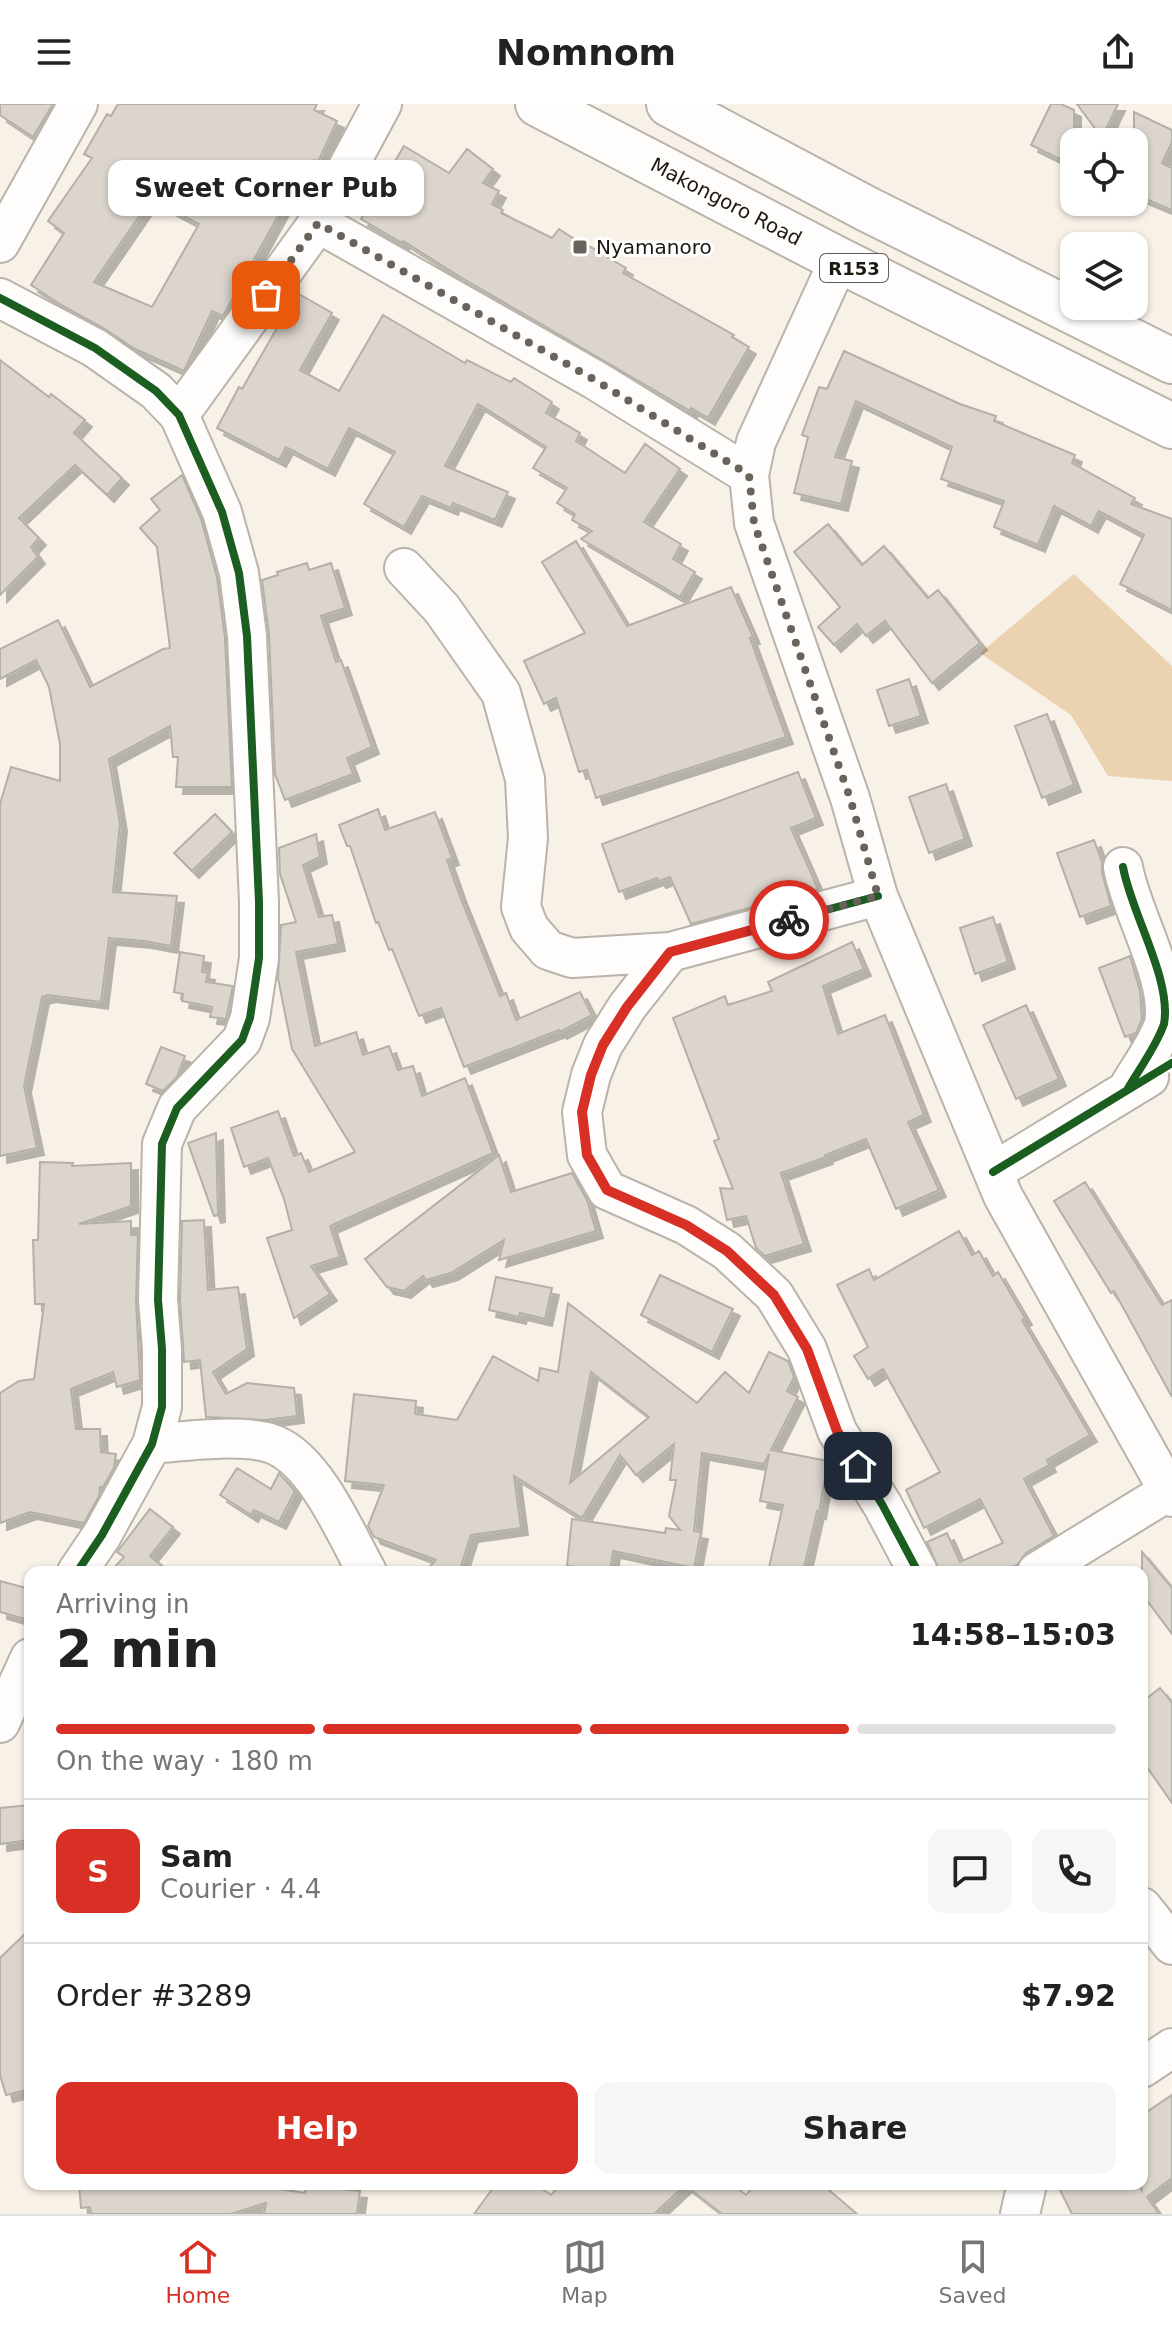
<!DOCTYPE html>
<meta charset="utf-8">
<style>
:root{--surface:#fff;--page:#f6f6f6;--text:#222;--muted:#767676;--line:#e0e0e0;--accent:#d93025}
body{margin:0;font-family:"DejaVu Sans",sans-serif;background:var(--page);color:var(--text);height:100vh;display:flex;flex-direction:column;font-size:30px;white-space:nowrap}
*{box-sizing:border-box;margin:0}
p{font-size:26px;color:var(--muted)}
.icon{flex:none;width:44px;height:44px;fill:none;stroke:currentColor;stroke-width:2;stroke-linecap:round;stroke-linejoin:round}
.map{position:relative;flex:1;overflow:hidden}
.sheet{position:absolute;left:24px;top:1462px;width:1124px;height:624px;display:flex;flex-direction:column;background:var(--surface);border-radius:16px;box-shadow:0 2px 6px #0004}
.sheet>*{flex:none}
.buttons{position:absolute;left:1060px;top:24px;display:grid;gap:16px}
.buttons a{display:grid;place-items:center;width:88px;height:88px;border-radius:16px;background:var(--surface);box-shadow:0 2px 6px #0004;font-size:40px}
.pin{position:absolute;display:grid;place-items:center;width:68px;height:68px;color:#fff;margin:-34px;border-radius:16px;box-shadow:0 4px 12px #0006}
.courier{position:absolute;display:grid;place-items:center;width:80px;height:80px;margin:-40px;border:6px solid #d93025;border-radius:50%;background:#fff;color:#222;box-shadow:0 2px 10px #0007}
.bubble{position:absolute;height:56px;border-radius:16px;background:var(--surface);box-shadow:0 2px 6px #0004;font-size:26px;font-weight:700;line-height:56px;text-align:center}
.overview em{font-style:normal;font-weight:700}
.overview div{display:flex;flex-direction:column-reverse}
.overview{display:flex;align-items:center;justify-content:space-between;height:136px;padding:0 32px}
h1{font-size:52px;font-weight:700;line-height:60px}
.bar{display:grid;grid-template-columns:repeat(4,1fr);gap:12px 8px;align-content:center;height:96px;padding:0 32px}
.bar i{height:10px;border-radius:6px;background:var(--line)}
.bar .active{background:var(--accent)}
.bar p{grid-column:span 4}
.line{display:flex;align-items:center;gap:20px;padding:0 32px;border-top:2px solid var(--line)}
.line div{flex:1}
.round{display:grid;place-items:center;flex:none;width:84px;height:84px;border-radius:16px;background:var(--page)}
.primary-button{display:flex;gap:16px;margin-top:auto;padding:16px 32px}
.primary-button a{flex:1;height:92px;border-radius:16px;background:var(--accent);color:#fff;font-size:32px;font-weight:700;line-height:92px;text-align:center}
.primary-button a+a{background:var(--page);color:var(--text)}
header{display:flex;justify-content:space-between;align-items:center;height:104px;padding:0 32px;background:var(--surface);font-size:36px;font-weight:700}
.tabs{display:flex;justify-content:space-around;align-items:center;height:112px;border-top:2px solid var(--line);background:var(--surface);font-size:22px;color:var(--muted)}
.tabs a{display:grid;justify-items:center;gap:4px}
.tabs .active{color:var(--accent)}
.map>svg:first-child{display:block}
</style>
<header><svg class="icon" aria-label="menu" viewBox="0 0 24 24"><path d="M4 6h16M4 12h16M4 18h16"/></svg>Nomnom<svg class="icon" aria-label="share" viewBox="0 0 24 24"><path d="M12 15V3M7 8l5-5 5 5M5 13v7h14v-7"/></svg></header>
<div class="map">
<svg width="1172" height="2110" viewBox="0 0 1172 2110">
<defs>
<filter id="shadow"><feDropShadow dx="7" dy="7" stdDeviation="0" flood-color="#0004"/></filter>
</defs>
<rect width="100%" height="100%" fill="#f8f1e7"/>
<!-- forest -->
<path fill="#ebd2b0" d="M1074,470L1172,562V677L1108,672L1071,611L980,549Z"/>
<!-- building -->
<path fill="#dbd5cd" stroke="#b5b0a7" stroke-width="2" fill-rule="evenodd" filter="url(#shadow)" d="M0,0H53L33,33L0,11Z
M118,0H317L314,6L337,17L318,58L314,56L298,89L292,86L223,212L212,207L184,267L135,245L105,225L63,202L31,181L64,129L48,117L92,54L84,50L107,10L111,12ZM151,95L199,120L152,203L94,178Z
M1051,0H1061L1074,6V62L1031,41Z
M1077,0H1118L1102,34Z
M1134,8L1172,26V38L1162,59L1172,64V106L1134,90Z
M404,42L449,69L467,45L493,65L483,79L499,87L492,100L503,106L501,109L552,134L559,125L579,138V136L626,164L623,169L734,231L732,233L749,243L708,314L691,304L690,307L462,174L403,137L402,139L361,115Z
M297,189L332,209L300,266L339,287L383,211L465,259L467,256L511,278L514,274L552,298L546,309L580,329L576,337L625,369L645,340L680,365L644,418L681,440L673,455L695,468L680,493L581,435L592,427L572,416L575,410L557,399L567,384L533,364L546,343L478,300L445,362L508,388L495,416L453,399L451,404L422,392L404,423L364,400L395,348L349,324L328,365L286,343L279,356L217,324L239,283L242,285Z
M844,247L960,300L996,312L994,317L1075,351L1072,359L1135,394L1131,400L1172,415V506L1120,480L1144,431L1099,407L1091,422L1054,402L1038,441L994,423L1004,397L941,375L952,343L856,297L835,353L852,357L841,400L794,389L808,333L802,331L819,283L827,285Z
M0,256L49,293L51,290L85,316L74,329L122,374L107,391L75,361L19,414L39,434L31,443L38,453L0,491Z
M182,371L201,415L217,473L225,534L232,683H176L178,653H173L170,622L109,655L120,720L113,788L177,792L171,842L144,837L109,834L101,898L48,891L42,893L24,982L37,1044L0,1052V700L11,663L60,677V640L49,583L36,556L0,575V545L58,516L90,583L163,545L170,544L157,443L140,424L160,406L151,395Z
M828,420L862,461L884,442L928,494L938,486L980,539L932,579L885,517L866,532L857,520L834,541L818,523L840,503L794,448Z
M576,437L627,522L731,483L753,533L750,534L786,633L596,694L587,666L579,668L556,594L544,600L524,557L585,529L542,458Z
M307,459L309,466L331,459L345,504L321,512L336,558L341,556L372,643L347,654L353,670L285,696L275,670L269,531L262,476L278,471L277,468Z
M909,575L921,612L889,622L877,586Z
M1047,610L1074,681L1042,694L1015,622Z
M798,668L816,714L791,724L818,785L691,820L670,773L659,777L657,774L619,788L602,740Z
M946,680L965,735L929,749L909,693Z
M378,705L385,726L435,708L452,754L447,756L459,790L500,892L506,889L516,916L580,888L592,911L560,928L559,926L464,963L441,904L419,912L392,845L389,846L378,818L376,819L350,742H347L339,721Z
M215,710L232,728L192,767L174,749Z
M316,730L320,753L303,761L319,813L332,811L338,840L296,848L315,942L356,928L363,951L389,942L398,966L413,962L422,992L465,974L493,1049L330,1122L340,1153L311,1162L330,1190L294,1214L267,1134L292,1126L284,1095L268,1054L244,1063L231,1024L278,1007L294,1052L301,1049L309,1068L355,1048L292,945L278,874L281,821L296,818L280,770L279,744Z
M1094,736L1102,758V768L1111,802L1080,813L1057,749Z
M993,813L1008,858L975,870L960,824Z
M852,838L864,865L823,882L838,930L885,911L924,1011L908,1018L939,1086L896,1105L866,1035L825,1051L826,1053L781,1069L804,1140L765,1152L756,1144L746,1112L727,1116L720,1084L733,1085L714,1037L719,1035L673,914L725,892L728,901L772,887L768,878Z
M180,848L204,852L202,868L208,869L206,878L233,882L226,915L210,913L212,903L182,897L183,890L174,888Z
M1130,852L1140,887L1142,915L1136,929L1125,933L1099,864Z
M1026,901L1059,975L1016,995L983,921Z
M161,943L185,952L177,973L163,987L146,980Z
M216,1029L218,1111L214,1112L188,1039Z
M499,1051L511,1088L572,1069L587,1096L596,1127L499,1156L504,1136L451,1169L426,1176L423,1172L404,1187L387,1183L365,1155Z
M40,1058L73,1059L72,1062L131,1059V1102L79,1120L131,1117V1131H138L136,1196L140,1276L117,1283L113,1268L71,1285L76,1325H100L101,1348L116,1350L114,1364L103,1383H100L99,1392L84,1419L30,1408L0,1419V1289L19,1277L34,1275L44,1200H35L33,1136H38Z
M1085,1078L1162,1201L1172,1196V1293L1114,1187L1111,1189L1054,1097Z
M204,1116L208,1186L238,1183L247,1245L213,1268L226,1290L247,1279L294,1284L297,1312L266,1316L206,1313L200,1256L184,1258L180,1195L182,1117Z
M959,1127L972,1151L979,1147L993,1172L998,1168L1025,1214L1022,1216L1090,1331L1047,1356L1049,1361L1024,1375L1054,1432L1026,1449L1017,1461L1001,1468H940L927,1438L947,1429L960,1458L1003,1439L980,1395L924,1424L906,1386L940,1368L883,1265L868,1275L854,1252L868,1243L837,1181L869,1165L874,1176Z
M660,1171L733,1205L712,1248L641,1211Z
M496,1173L552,1184L545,1215L520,1209L519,1213L489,1206Z
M568,1199L697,1299L725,1268L749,1289L769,1248L788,1257L794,1273L787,1287L798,1293L771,1346L828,1357L819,1408L817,1407L803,1468H768L783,1401L760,1397L769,1350L764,1360L702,1349L694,1427L701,1428L694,1464L613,1447L610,1467L567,1462L572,1415L665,1429L666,1424L680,1426L669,1412L676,1376H670L674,1340L636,1371L620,1351L582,1414L514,1372L521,1424L471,1431L459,1468H425L436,1456L374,1433L368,1422L384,1381L345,1377L354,1290L416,1297L415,1310L457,1316L493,1252L538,1277L540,1264L558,1268ZM591,1268L649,1313L570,1379Z
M237,1364L271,1385L279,1369L295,1387L279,1418L254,1406L251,1411L220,1391Z
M150,1405L173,1423L150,1452L170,1468H110L124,1453L117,1448Z
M1142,1448L1172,1484V1530L1142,1490Z
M0,1477L30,1485L25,1515L0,1508Z
M1160,1584L1172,1599V1699L1142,1656V1598Z
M30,1701V1736L0,1740V1704Z
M30,1825V1985L6,1991L0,1971V1854Z
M1172,1991V2074L1147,2093L1159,2110H1072L1057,2080H1137L1142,2087V2011Z
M79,2080H250L305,2089L306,2080H341L340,2085L360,2087L357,2110H264L266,2099L231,2110H91L90,2103L81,2104Z
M496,2080H535L551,2091L561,2080H732L746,2091L756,2080H822L857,2110H722L685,2081L654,2110H474Z"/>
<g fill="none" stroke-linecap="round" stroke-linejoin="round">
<!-- minor casing -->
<g stroke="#b9b3ab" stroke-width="42">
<path id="minor" d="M318,119L595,276L749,371
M0,139L78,0
M839,156L756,338L749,371L754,419L850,694L878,792L1003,1092L1172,1393
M0,194L95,244L156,287L179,311L222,408L239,469L247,532L259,798V854L250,914L242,936L177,1004L162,1040L158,1196L162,1245V1303L152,1340L102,1431L77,1468
M179,311L318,119L382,0
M404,464L442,505L501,589L525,675L528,734L521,803L529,824L548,846L572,854L670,848
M1123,763C1131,809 1172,875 1164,920C1156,943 1139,965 1127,986
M878,792L670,848L627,903L603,941L591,971L582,1008L587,1051L607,1086L686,1121L727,1147L774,1191L807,1245L837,1327L883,1402L918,1468
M993,1068L1149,973
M152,1340C183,1337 247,1329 275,1341C316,1358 346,1430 367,1468
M1037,1468L1169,1387
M0,1619L30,1554
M1142,1803L1172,1841
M1142,1964L1172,1944
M1020,2110L1027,2080"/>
</g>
<!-- major casing -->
<g stroke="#b9b3ab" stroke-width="48">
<g id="major">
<path id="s1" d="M538,0L839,156L1172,322"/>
<path d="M669,0L867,105L1172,257"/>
</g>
</g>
<!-- minor -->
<use href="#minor" stroke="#fefdfb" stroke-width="38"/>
<!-- major -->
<use href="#major" stroke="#fefdfb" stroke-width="44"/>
<!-- cycleway casing -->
<g stroke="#fff" stroke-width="13">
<path id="cycleway" d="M0,194L95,244L156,287L179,311L222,408L239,469L247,532L259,798V854L250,914L242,936L177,1004L162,1040L158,1196L162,1245V1303L152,1340L102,1431L77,1468
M1123,763C1131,809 1172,875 1164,920C1156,943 1139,965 1127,986
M878,792L670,848L627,903L603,941L591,971L582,1008L587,1051L607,1086L686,1121L727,1147L774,1191L807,1245L837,1327L883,1402L918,1468
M993,1068L1172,959"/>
</g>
<!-- cycleway -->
<use href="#cycleway" stroke="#1b5e20" stroke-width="8"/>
</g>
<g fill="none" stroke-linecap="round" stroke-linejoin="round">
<!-- done -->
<path stroke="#69635b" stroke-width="8" stroke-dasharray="0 14.4" d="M266,191L318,119L595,276L749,371L754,419L850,694L878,792L789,816"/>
<!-- route -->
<path stroke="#d93025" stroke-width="10" d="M789,816L670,848L627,903L603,941L591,971L582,1008L587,1051L607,1086L686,1121L727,1147L774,1191L807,1245L837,1327L858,1362"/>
</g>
<!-- markers -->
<rect fill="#69635b" stroke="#fff" stroke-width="3" x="572" y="135" width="16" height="16" rx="4"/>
<g text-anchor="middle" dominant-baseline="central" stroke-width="6" stroke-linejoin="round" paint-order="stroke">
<!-- shield labels -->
<rect fill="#fff" stroke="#605d57" stroke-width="2" x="820" y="150" width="68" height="28" rx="6"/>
<g font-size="18" font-weight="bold" fill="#1c170f">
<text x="854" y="164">R153</text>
</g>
<!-- street labels -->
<g font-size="20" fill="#1c170f" stroke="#fff">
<text stroke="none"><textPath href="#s1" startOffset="212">Makongoro Road</textPath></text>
</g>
<!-- poi labels -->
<g font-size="20" fill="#1c170f" stroke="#fff" text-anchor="start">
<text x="596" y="143">Nyamanoro</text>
</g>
</g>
</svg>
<div class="buttons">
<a><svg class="icon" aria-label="locate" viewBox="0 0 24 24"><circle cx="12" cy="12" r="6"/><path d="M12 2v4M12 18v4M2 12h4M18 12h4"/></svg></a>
<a><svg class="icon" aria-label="layers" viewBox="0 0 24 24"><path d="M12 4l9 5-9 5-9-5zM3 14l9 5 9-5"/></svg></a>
</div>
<div class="pin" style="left:266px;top:191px;background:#ea580c"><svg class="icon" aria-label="bag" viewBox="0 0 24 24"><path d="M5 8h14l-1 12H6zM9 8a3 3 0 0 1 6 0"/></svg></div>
<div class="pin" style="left:858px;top:1362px;background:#1f2937"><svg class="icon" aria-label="home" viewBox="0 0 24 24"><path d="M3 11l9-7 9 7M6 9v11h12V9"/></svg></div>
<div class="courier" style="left:789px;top:816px"><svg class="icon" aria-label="bike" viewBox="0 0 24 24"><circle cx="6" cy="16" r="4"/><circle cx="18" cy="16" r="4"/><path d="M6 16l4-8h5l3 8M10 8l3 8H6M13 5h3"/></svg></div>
<div class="bubble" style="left:108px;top:56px;width:316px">Sweet Corner Pub</div>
<section class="sheet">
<div class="overview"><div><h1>2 min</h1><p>Arriving in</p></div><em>14:58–15:03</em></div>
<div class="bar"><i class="active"></i><i class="active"></i><i class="active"></i><i></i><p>On the way · 180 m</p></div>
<div class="line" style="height:144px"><b class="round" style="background:var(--accent);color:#fff">S</b><div><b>Sam</b><p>Courier · 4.4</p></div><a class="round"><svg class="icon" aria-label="chat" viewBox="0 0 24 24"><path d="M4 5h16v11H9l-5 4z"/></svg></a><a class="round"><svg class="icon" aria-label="phone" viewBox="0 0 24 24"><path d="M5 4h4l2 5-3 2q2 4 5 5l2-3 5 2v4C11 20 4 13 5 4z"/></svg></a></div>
<div class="line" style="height:104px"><div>Order #3289</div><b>$7.92</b></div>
<div class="primary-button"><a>Help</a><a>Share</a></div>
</section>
</div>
<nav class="tabs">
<a class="active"><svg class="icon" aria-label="home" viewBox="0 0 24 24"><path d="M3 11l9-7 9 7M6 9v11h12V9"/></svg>Home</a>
<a><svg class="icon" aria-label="map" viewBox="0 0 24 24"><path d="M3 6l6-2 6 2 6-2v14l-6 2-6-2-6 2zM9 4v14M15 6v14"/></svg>Map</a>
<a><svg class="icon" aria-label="saved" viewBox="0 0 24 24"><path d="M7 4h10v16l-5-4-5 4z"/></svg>Saved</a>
</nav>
